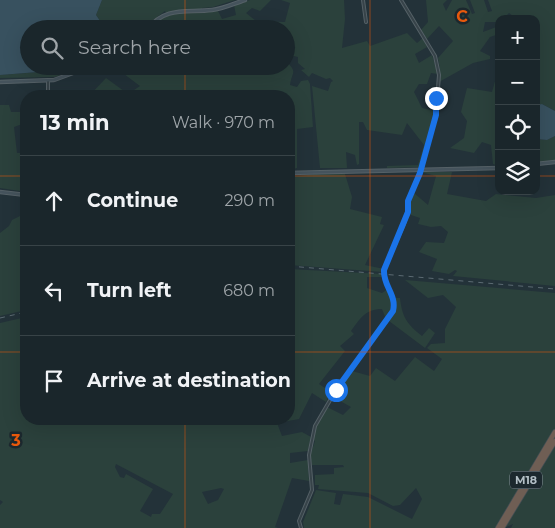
<!DOCTYPE html>
<html lang="en">
<head>
<meta charset="utf-8">
<style>
  :root { --surface:#1a262b; --page:#273237; --text:#f1f3f6; --muted:#9fa5a9; --line:#384347 }
  body { margin:0; font-family:Montserrat,sans-serif; background:var(--page); color:var(--text) }
  .controls { position:absolute; right:15px; top:15px; display:grid; overflow:hidden; border-radius:10px; box-shadow:0 5px 20px #0002 }
  .controls button { width:45px; height:45px; display:grid; place-items:center; padding:0; border:0; border-bottom:1px solid var(--line); background:var(--surface); color:var(--text); font:25px sans-serif }
  .stop { position:absolute; width:15px; height:15px; margin:-11px; border:4px solid #1a73e8; border-radius:50%; background:#fff }
  .stop.end { background:#1a73e8; border-color:#fff; box-shadow:0 1px 5px #0008 }
  .list { margin:0; padding:0; list-style:none }
  h2 { display:flex; justify-content:space-between; align-items:center; height:65px; margin:0; padding:0 20px; font-size:21px }
  h2 small { font-size:16px; font-weight:400; color:var(--muted) }
  .list li { display:grid; grid-template-columns:32px 1fr auto; gap:15px; align-items:center; box-sizing:border-box; height:90px; padding:0 20px; border-top:1px solid var(--line) }
  .list b { display:block; font-size:19px; white-space:nowrap }
  .list em { font-size:16px; font-style:normal; color:var(--muted) }
  .icon { flex:none; width:28px; height:28px; fill:none; stroke:currentColor; stroke-width:2; stroke-linecap:round; stroke-linejoin:round }
  .map { position:relative; flex:none; width:555px; height:528px; overflow:hidden }
  .search { position:absolute; background:var(--surface); box-shadow:0 5px 20px #0002; left:20px; top:20px; width:275px; height:55px; display:flex; align-items:center; gap:12px; box-sizing:border-box; padding:0 18px; border-radius:28px; color:var(--muted); font-size:19px }
  .panel { position:absolute; background:var(--surface); box-shadow:0 5px 20px #0002; left:20px; top:90px; width:275px; height:335px; border-radius:20px }
  .map>svg:first-child { display:block }
</style>
</head>
<body>
<div class="map">
<svg width="555" height="528" viewBox="0 0 555 528">
  <rect width="100%" height="100%" fill="#233239"/>
  <!-- green -->
  <path fill="#2b413c" fill-rule="evenodd" d="M102 0H235L213 7 202 8V12L218 11 222 19 236 15 234 5 250 0H271L260 11 252 8 246 13 256 21 285 22 290 3 281 0H344L345 19 342 48 367 41 370 46 407 33 417 43 423 38 427 47 415 54 419 63 432 55 438 74 431 73 427 84H419L414 92 422 108 436 111 420 166 419 167 387 168V166L418 165 424 145 407 123 402 135 367 130 363 122H359V164L357 165 355 155 346 152 347 168H320L312 86 328 91 331 82 333 81 330 78 326 79 312 73 309 77 301 70 305 69 298 63V57L286 54V29H264L253 25 243 29H150L160 18 167 15 165 11 153 20 146 29H102L103 25 96 15Z
    M426 0H447L443 4 446 11 452 0H466L472 14 475 13 470 0H484L488 12 492 11 488 0H555V111L542 104 536 105V19H517L509 13 503 19H499V22H485L483 32 499 26V34L490 37 480 51 490 56V59L473 63 439 82 440 69 438 58 453 41 439 26 427 39 421 30 428 22Z
    M286 61C298 73 292 71 290 85L297 87 301 81 308 80 310 84 313 127 297 129V168L289 170V96H89L106 78 128 94 140 86 120 71 125 66H158L159 68 166 66H286Z
    M61 66H86L55 77 0 78V75L51 71Z
    M499 67V140L495 151 496 165 493 164 491 145 482 142 474 153 450 148 464 138 467 121 461 112 467 88 492 92Z
    M0 105H9L11 112H24L25 123 14 127 17 153H26V192L0 188Z
    M555 136V160L536 162V139L547 140Z
    M421 172H452L447 194 486 201 496 194 536 198 555 195V286L453 276 457 271 455 270 449 274 432 271 437 259 419 252 426 242 444 243 448 232 441 226 431 227 418 224 420 218 411 215V201L414 193 428 205 436 176Z
    M316 174H345L352 197 350 209 382 217 380 224 384 225 365 265 384 269 383 272 289 265V258L293 257 289 245V177Z
    M26 213V310L0 316V233L9 226 12 220Z
    M289 269 383 274V277H367V288L382 293 388 289C395 301 395 308 386 319L382 309C365 309 360 319 351 331L354 334 340 346 345 351 319 384 331 392 326 402 312 393 299 419 277 423 282 436 302 432 311 437 308 451 290 453V463L308 460 309 481 292 478 275 527 278 528H0V505L3 502 0 500V323L26 317V419H289ZM116 464 173 494 160 514H152L151 517 140 511 153 489 126 474 124 478 120 477 115 467ZM221 488 224 489 218 500 208 504 202 492Z
    M405 280 555 293V429L495 528H304L303 522 316 490 336 493 334 504 340 505 343 494 368 497 412 519 422 499 416 488 400 505 393 506 368 493 318 489 319 485H315V475L334 474V468L344 467 343 465H312L310 456 315 441 313 440 316 426 327 407 343 415 351 407 333 397 352 371 370 376 376 368 395 381 415 357 434 371 442 359 427 348 431 344 445 343V329L456 307 443 295 428 298Z
    M396 298H400C402 317 407 324 422 336L429 328 435 333 425 348 389 321 394 313Z
    M555 446V528H511L513 524 504 528Z"/>
  <!-- water -->
  <path fill="#38515f" d="M0 0H102L96 15 103 25 102 29H29V66H61L51 71 0 75Z
    M542 104 555 111V136L547 140 536 139V105Z"/>
  <g fill="none" stroke-linecap="round" stroke-linejoin="round">
    <!-- street casing -->
    <g stroke="#556167" stroke-width="4">
      <path id="street" d="M363 0 366 22
        M48 81V96
        M301 528 299 521 312 490 309 455 315 426 336 390 393 311C397 295 383 286 384 270L404 224 408 212V201L420 173 436 115 439 75 435 56 401 0"/>
    </g>
    <!-- secondary casing -->
    <g stroke="#556167" stroke-width="4.5">
      <path id="secondary" d="M148 29C165 6 187 13 212 10 223 9 235 3 245 0
        M0 82 54 80 92 66
        M536 164 555 162
        M289 173 499 168
        M0 192 26 195"/>
    </g>
    <!-- highway casing -->
    <g stroke="#424e54" stroke-width="6">
      <path id="highway" d="M498 528 555 432
        M502 528 555 441"/>
    </g>
    <!-- street -->
    <use href="#street" stroke="#374349" stroke-width="2"/>
    <!-- secondary -->
    <use href="#secondary" stroke="#45535c" stroke-width="2.5"/>
    <!-- highway -->
    <use href="#highway" stroke="#6f5e54" stroke-width="4.5"/>
    <!-- rail -->
    <path stroke="#5b6a72" stroke-width="1" stroke-dasharray="5 5" stroke-linecap="butt" d="M289 266 555 289
      M0 318 26 312"/>
  </g>
  <g fill="none" stroke-linecap="round" stroke-linejoin="round">
    <!-- route -->
    <path stroke="#1a73e8" stroke-width="6" d="M336 390 393 311C397 295 383 286 384 270L408 212V201L420 173 436 115V98"/>
  </g>
  <!-- grid -->
  <path fill="none" stroke="#e8590c" stroke-width="1" stroke-opacity="0.55" d="M185 0V29M370 0V528M185 66V96M0 176H26M289 176H499M536 176H555M0 352H26M289 352H555M185 419V528"/>
  <g text-anchor="middle" dominant-baseline="central" stroke-width="5" stroke-linejoin="round" paint-order="stroke">
    <!-- shield labels -->
    <rect fill="#1c282e" stroke="#859198" stroke-width="1" x="510" y="471.5" width="32" height="17" rx="4"/>
    <g font-size="11" font-weight="bold" fill="#b2bec5">
      <text x="526" y="480">M18</text>
    </g>
  </g>
  <g font-size="16" text-anchor="middle" font-weight="bold" fill="#e8590c" stroke="#1c282e" stroke-width="5" stroke-linejoin="round" paint-order="stroke">
    <text x="462" y="22">C</text>
    <text x="16" y="446">3</text>
  </g>
</svg>
<div class="controls">
<button>+</button>
<button>−</button>
<button><svg class="icon" aria-label="locate" viewBox="0 0 24 24"><circle cx="12" cy="12" r="6"/><path d="M12 2v4M12 18v4M2 12h4M18 12h4"/></svg></button>
<button><svg class="icon" aria-label="layers" viewBox="0 0 24 24"><path d="M12 4l9 5-9 5-9-5zM3 14l9 5 9-5"/></svg></button>
</div>
<div class="stop" style="left:336px;top:390px"></div>
<div class="stop end" style="left:436px;top:98px"></div>
<div class="search"><svg class="icon" aria-label="search" viewBox="0 0 24 24"><circle cx="10" cy="10" r="6"/><path d="M15 15l6 6"/></svg>Search here</div>
<section class="panel">
<h2>13 min<small>Walk · 970 m</small></h2>
<ul class="list">
<li><svg class="icon" aria-label="ahead" viewBox="0 0 24 24"><path d="M12 20V5M6 11l6-6 6 6"/></svg><div><b>Continue</b></div><em>290 m</em></li>
<li><svg class="icon" aria-label="left" viewBox="0 0 24 24"><path d="M17 20v-9H6M10 6l-5 5 5 5"/></svg><div><b>Turn left</b></div><em>680 m</em></li>
<li><svg class="icon" aria-label="arrive" viewBox="0 0 24 24"><path d="M6 21V4h12l-3 4 3 4H6"/></svg><div><b>Arrive at destination</b></div></li>
</ul>
</section>
</div>
</body>
</html>
